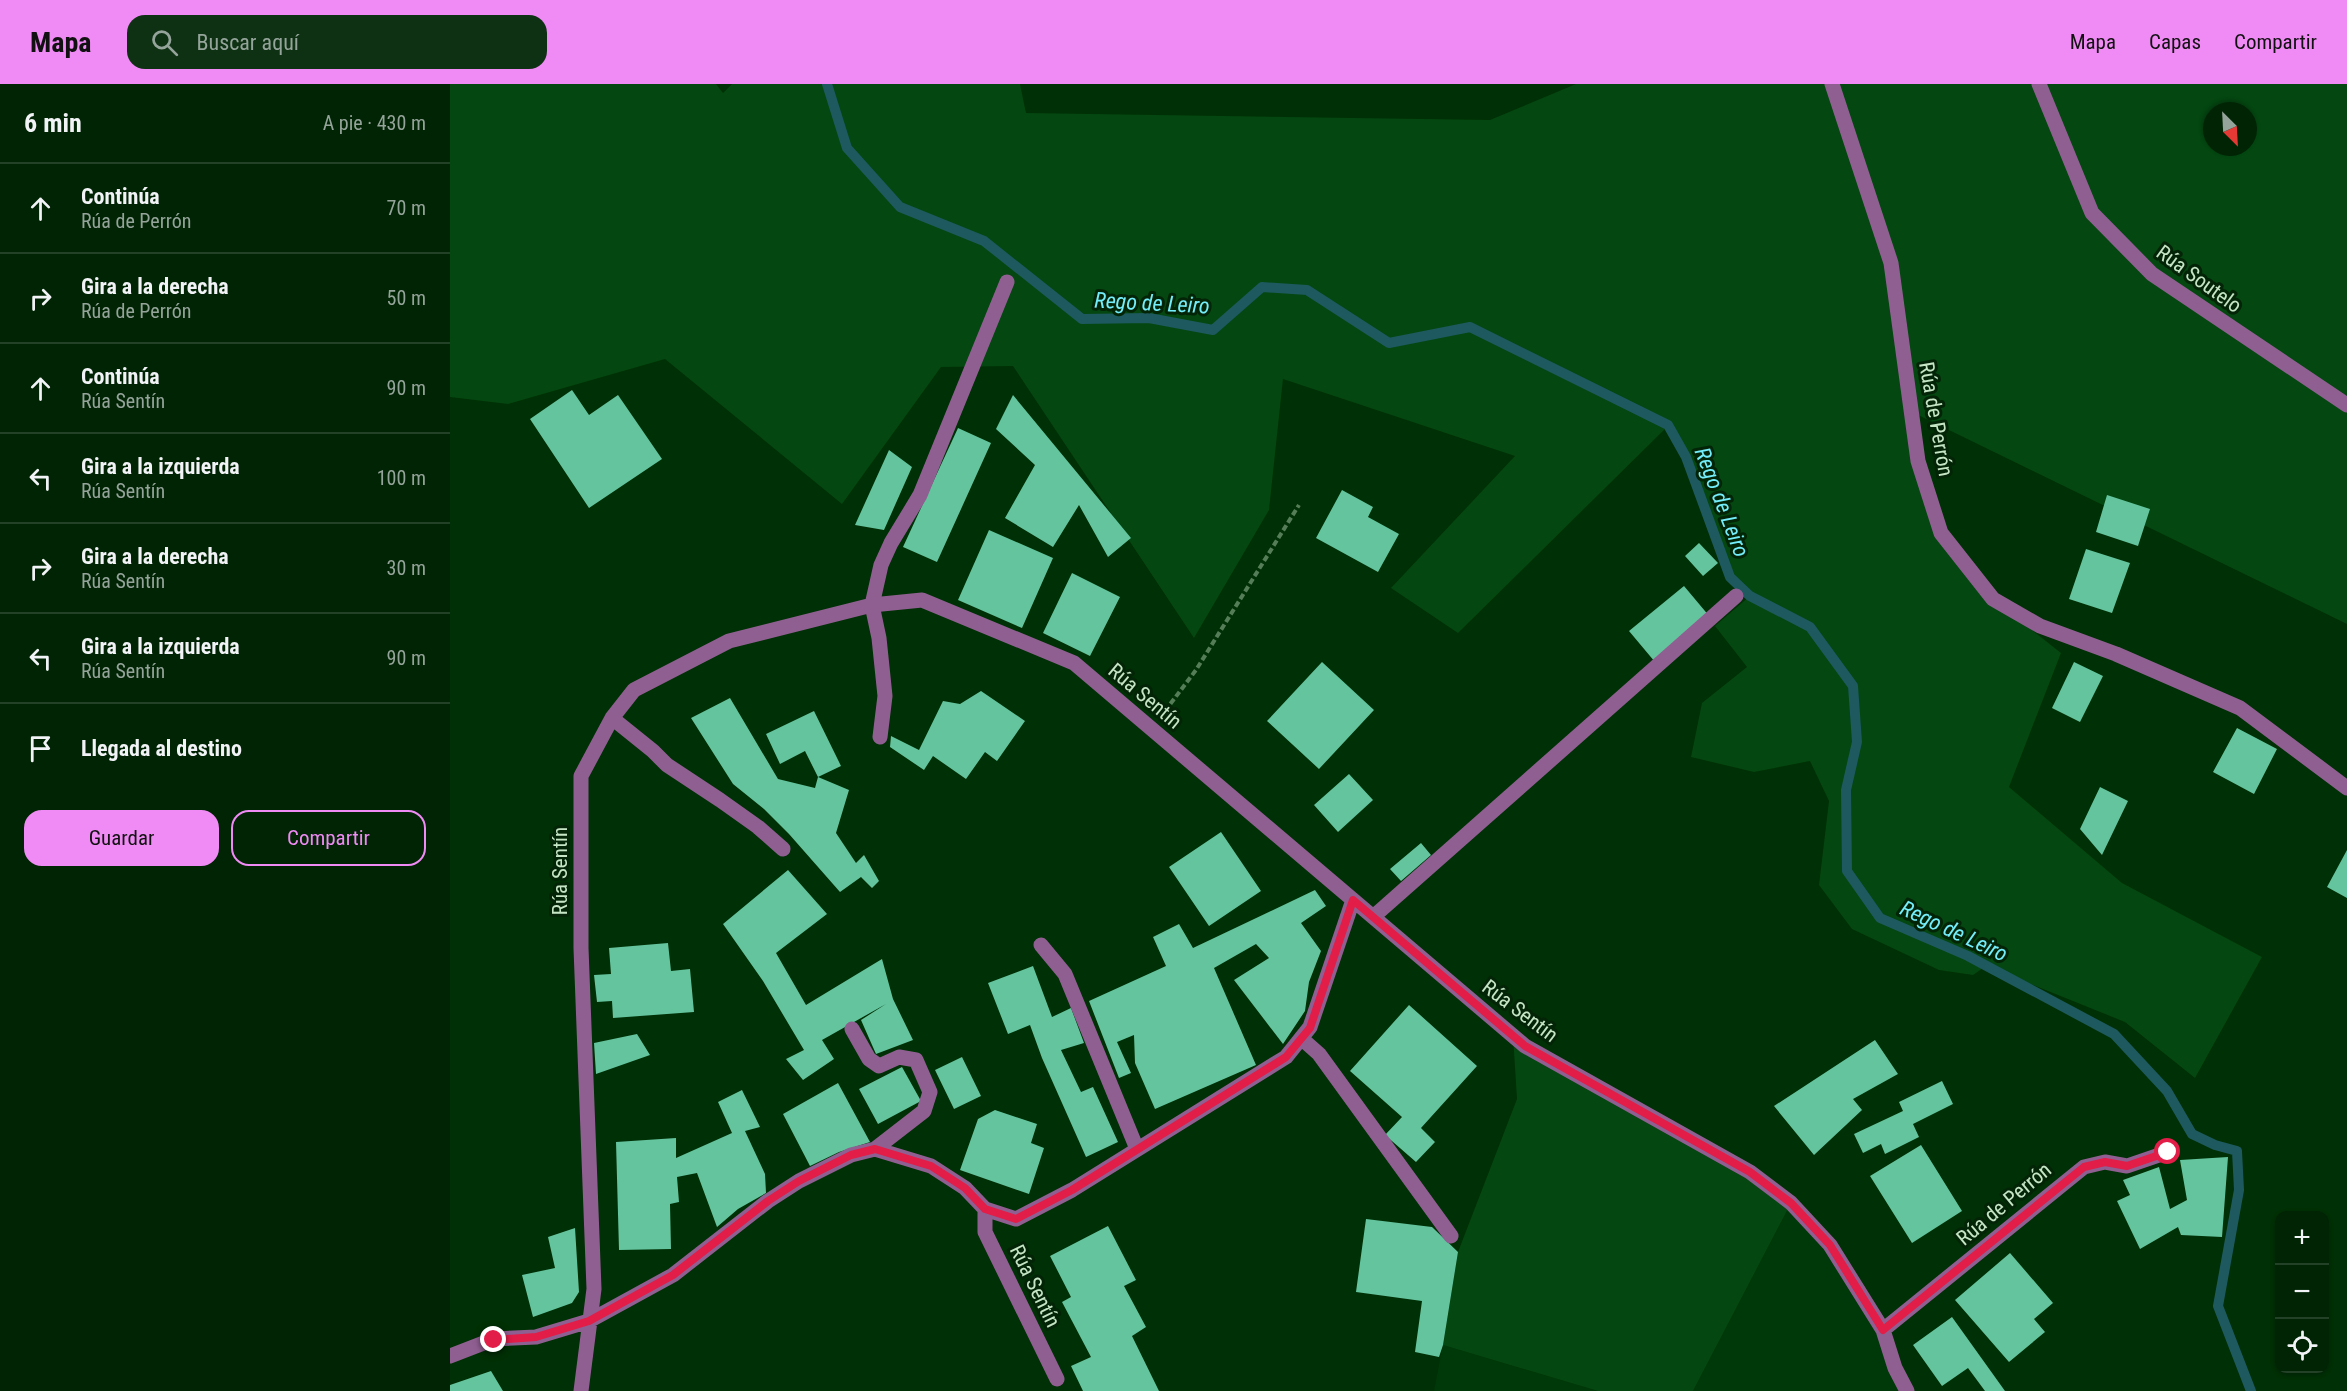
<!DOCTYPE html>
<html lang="es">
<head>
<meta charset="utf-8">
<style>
  :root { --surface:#002404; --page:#0e3013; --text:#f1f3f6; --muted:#95a49a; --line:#224126; --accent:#f08bf5 }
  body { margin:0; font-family:"Roboto Condensed",sans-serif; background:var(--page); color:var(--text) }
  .controls { position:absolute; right:18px; bottom:18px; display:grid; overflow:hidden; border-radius:12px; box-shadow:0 2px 4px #0004 }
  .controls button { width:54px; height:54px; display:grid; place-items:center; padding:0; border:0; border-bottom:2px solid var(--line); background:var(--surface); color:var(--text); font:30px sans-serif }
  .compass { position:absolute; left:1753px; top:18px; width:54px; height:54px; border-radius:50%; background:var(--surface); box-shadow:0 2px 4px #0004; rotate:156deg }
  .stop { position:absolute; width:18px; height:18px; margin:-14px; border:4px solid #e11d48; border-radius:50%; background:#fff }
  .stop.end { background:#e11d48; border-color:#fff; box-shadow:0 2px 6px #0008 }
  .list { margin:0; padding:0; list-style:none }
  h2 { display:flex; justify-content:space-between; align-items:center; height:78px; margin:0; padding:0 24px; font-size:26px }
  h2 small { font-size:20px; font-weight:400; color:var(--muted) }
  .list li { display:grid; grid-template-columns:39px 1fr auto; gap:18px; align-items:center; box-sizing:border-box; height:90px; padding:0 24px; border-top:2px solid var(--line) }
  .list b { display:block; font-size:22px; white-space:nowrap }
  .list p { margin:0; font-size:20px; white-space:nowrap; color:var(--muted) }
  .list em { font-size:20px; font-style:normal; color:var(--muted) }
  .actions { display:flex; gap:12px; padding:18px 24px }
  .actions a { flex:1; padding:14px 0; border:2px solid var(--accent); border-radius:18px; text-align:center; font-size:21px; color:var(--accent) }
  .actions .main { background:var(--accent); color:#111 }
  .icon { flex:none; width:33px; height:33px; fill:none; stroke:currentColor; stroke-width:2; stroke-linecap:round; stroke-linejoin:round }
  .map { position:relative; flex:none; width:1897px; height:1307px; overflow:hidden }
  header { display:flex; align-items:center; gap:36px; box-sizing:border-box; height:84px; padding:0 30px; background:var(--accent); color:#111 }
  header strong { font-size:28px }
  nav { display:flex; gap:33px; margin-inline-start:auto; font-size:21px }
  .search { width:420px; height:54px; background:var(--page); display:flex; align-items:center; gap:15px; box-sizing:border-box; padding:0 21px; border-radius:18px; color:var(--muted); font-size:22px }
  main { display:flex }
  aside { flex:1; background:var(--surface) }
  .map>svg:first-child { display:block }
</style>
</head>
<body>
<header>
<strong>Mapa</strong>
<div class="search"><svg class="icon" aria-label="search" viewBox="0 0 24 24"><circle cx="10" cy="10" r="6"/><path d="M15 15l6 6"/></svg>Buscar aquí</div>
<nav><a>Mapa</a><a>Capas</a><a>Compartir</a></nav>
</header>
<main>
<aside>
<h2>6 min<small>A pie · 430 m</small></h2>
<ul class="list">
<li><svg class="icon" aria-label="ahead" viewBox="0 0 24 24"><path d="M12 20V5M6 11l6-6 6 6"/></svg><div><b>Continúa</b><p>Rúa de Perrón</p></div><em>70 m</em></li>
<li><svg class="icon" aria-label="right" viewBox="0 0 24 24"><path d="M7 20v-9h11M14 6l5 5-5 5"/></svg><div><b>Gira a la derecha</b><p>Rúa de Perrón</p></div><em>50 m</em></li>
<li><svg class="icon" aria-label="ahead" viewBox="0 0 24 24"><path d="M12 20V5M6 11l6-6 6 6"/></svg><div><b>Continúa</b><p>Rúa Sentín</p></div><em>90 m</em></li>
<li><svg class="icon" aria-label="left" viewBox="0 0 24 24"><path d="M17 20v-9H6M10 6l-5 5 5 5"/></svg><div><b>Gira a la izquierda</b><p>Rúa Sentín</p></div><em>100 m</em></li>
<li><svg class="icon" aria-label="right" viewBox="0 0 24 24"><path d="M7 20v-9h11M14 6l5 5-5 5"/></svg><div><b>Gira a la derecha</b><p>Rúa Sentín</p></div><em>30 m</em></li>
<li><svg class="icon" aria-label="left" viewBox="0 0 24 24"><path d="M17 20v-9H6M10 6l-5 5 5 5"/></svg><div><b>Gira a la izquierda</b><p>Rúa Sentín</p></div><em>90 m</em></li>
<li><svg class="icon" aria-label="arrive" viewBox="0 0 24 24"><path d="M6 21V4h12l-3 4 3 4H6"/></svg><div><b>Llegada al destino</b></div></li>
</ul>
<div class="actions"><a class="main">Guardar</a><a>Compartir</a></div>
</aside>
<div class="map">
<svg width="1897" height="1307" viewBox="0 0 1897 1307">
  <rect width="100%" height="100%" fill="#003005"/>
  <!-- built -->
  <path fill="#003909" d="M1341 1119 1380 1161 1457 1307H1243Z
    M993 1261 1148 1307H984Z"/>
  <!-- green -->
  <path fill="#044711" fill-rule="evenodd" d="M0 0H266L273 9 282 0H570L576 29 1040 36 1126 0H1897V540L1462 328 1491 449 1543 515 1611 569 1559 703 1672 799 1812 873 1745 994 1675 938 1536 882 1523 891 1489 886 1402 845 1369 801 1379 717 1360 677 1304 688 1241 673 1252 619 1297 583 1265 542 1300 512 1280 493 1252 418 1218 342 1008 549 941 504 1065 372 833 295 819 426 744 554 563 282 491 283 392 420 215 275 58 320 0 313ZM1762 27H1798V63H1762Z
    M1063 952 1341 1119 1243 1307H1148L993 1261 1008 1168 1067 1015Z"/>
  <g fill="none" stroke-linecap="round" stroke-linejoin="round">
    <!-- stream -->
    <path stroke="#1d595f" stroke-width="10" d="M377 0 397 64 450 123 534 157 632 235 699 234 763 246 812 203 857 206 939 259 1020 243 1218 341 1236 373 1280 493 1300 512 1360 543 1403 602 1407 658 1396 706 1397 787 1430 834 1518 872 1664 950 1717 1007 1742 1050 1765 1061 1787 1067 1789 1106 1768 1222 1801 1307"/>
  </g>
  <!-- building -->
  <path fill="#63c49e" d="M122 306 139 331 168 311 212 375 139 424 80 335Z
    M563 311 681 454 658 473 629 421 603 463 555 434 585 381 546 345Z
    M508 344 541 359 487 478 453 463Z
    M439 366 462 383 434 446 405 441Z
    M892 406 923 423 918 433 949 450 928 488 866 454Z
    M1657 411 1700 425 1688 462 1646 448Z
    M539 446 603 474 572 544 508 516Z
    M1249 459 1268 479 1253 492 1235 472Z
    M1636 465 1680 479 1662 529 1619 515Z
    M622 489 670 513 640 572 593 549Z
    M1234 502 1260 533 1205 578 1179 547Z
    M872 578 924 626 869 685 817 637Z
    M1624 578 1653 592 1630 638 1602 624Z
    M531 607 575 637 547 677 535 668 516 695 483 672 474 686 440 663 441 652 469 666 493 617 510 620Z
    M280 614 328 695 365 704 368 693 399 706 386 749 406 779 414 771 429 797 422 804 411 793 390 808 339 750 314 725 283 700 241 634Z
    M364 627 391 682 368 693 355 667 330 680 316 650Z
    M1787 644 1827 665 1804 710 1763 688Z
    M899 690 923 716 888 748 864 721Z
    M1650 703 1678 717 1652 771 1630 745Z
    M771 748 811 807 759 842 719 783Z
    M971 759 981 771 951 797 940 785Z
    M1897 766V814L1877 803Z
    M338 786 377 830 326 869 356 921 432 875 443 915 463 956 426 970 411 936 436 920 372 956 384 975 353 996 336 975 354 966 313 897 273 840Z
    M865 806 876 822 851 839 871 867 859 898 855 927 833 960 784 896 819 874 806 860 764 884 806 981 705 1025 685 979 684 951 667 958 681 989 669 994 639 917 716 882 703 853 729 840 743 864Z
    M218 859 221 887 240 885 244 928 163 934 162 917 147 918 144 891 161 890 159 864Z
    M583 882 602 933 621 924 634 959 611 966 631 1008 643 1003 668 1058 636 1073 592 974 580 941 558 950 538 899Z
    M959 921 1027 982 971 1044 985 1058 966 1078 935 1051 952 1033 900 987Z
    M187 950 200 971 146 990 144 959Z
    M1425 956 1448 990 1403 1015 1412 1026 1364 1071 1324 1022Z
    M512 973 531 1012 504 1025 485 986Z
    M452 983 471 1017 428 1040 409 1005Z
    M1492 997 1503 1020 1463 1040 1469 1053 1435 1070 1431 1060 1413 1069 1404 1050 1453 1027 1449 1018Z
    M388 999 420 1058 389 1068 360 1082 333 1030Z
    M292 1006 310 1043 295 1047 315 1090 316 1109 288 1125 267 1143 247 1089 227 1093 229 1118 220 1120 221 1165 169 1166 166 1058 226 1054V1074L282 1049 268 1018Z
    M545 1026 587 1040 581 1059 594 1064 579 1110 510 1086 528 1035Z
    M1471 1061 1512 1127 1462 1159 1420 1092Z
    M1778 1073 1772 1153 1731 1151 1728 1143 1690 1165 1667 1117 1680 1111 1673 1096 1709 1083 1720 1125 1737 1116 1730 1076Z
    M916 1135 982 1143 1008 1168 993 1261 989 1273 965 1268 972 1217 906 1208Z
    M658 1142 686 1196 674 1202 696 1243 682 1252 709 1307H633L621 1282 641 1273 612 1218 621 1213 600 1172Z
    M125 1144 129 1208 122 1219 83 1233 72 1191 105 1184 98 1153Z
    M1560 1169 1603 1219 1584 1235 1595 1248 1559 1278 1505 1216Z
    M1502 1233 1555 1307H1535L1518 1284 1492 1302 1463 1261Z
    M41 1287 53 1307H0V1301Z"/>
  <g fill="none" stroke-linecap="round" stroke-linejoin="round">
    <!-- path -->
    <path stroke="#557e58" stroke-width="4" stroke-dasharray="6 3" stroke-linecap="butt" d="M715 627 746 586 849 421"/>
    <!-- minor -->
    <path stroke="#905f92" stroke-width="15" d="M1382 0 1441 179 1468 377 1491 449 1543 515 1590 542 1666 570 1790 624 1897 704
      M1589 0 1642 129 1702 190 1897 321
      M162 634 203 667 217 681 270 716 308 743 333 765
      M430 653 435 612 429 554 422 521 431 481 441 459 470 411 557 198
      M923 833 1286 512
      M591 861 615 890 687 1065
      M402 945 419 975 429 982 449 973 466 976 480 1008 474 1027 425 1065
      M851 954 869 970 1001 1152
      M535 1125V1148L607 1295
      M1433 1246 1634 1083 1655 1078 1677 1082 1718 1068
      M0 1272 44 1255 86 1253 139 1237 223 1191 318 1117 349 1097 401 1071 425 1065 481 1082 515 1104 535 1125 566 1135 622 1106 836 973 860 943 903 816
      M131 1307 144 1205 131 864V692L162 634 184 606 279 557 422 521 472 516 624 579 1075 962 1300 1088 1341 1119 1380 1161 1433 1246 1445 1284 1457 1307"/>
  </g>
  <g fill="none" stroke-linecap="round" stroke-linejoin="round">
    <!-- route -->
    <path stroke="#e11d48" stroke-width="8" d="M44 1256 86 1253 139 1237 223 1191 318 1117 349 1097 401 1071 425 1065 481 1082 515 1104 535 1125 566 1135 622 1106 836 973 860 944 903 816 1075 962 1300 1088 1341 1119 1380 1161 1433 1246 1634 1083 1655 1078 1677 1082 1718 1068"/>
  </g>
  <g text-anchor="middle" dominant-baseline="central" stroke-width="6" stroke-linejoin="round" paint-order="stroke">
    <!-- street labels -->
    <g font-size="21" fill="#c5e5c5" stroke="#032406">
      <text transform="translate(1749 195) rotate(36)">Rúa Soutelo</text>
      <text transform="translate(1486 335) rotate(80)">Rúa de Perrón</text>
      <text transform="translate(695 612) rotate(40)">Rúa Sentín</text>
      <text transform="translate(110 787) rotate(-90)">Rúa Sentín</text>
      <text transform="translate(1070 927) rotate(37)">Rúa Sentín</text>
      <text transform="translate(1554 1120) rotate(-40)">Rúa de Perrón</text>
      <text transform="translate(585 1202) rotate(64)">Rúa Sentín</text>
    </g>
    <!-- water labels -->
    <g font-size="22" font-style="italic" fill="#74edfa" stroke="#032406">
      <text transform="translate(702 219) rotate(3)">Rego de Leiro</text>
      <text transform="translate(1272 418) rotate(69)">Rego de Leiro</text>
      <text transform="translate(1504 847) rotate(25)">Rego de Leiro</text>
    </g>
  </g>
</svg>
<div class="controls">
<button>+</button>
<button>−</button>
<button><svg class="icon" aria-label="locate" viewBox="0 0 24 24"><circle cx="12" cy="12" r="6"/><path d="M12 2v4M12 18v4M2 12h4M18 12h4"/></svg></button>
</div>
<svg class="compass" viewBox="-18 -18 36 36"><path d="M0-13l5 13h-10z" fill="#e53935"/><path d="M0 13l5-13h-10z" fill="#95a49a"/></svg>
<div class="stop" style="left:1718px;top:1068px"></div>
<div class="stop end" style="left:44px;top:1256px"></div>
</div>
</main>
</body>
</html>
